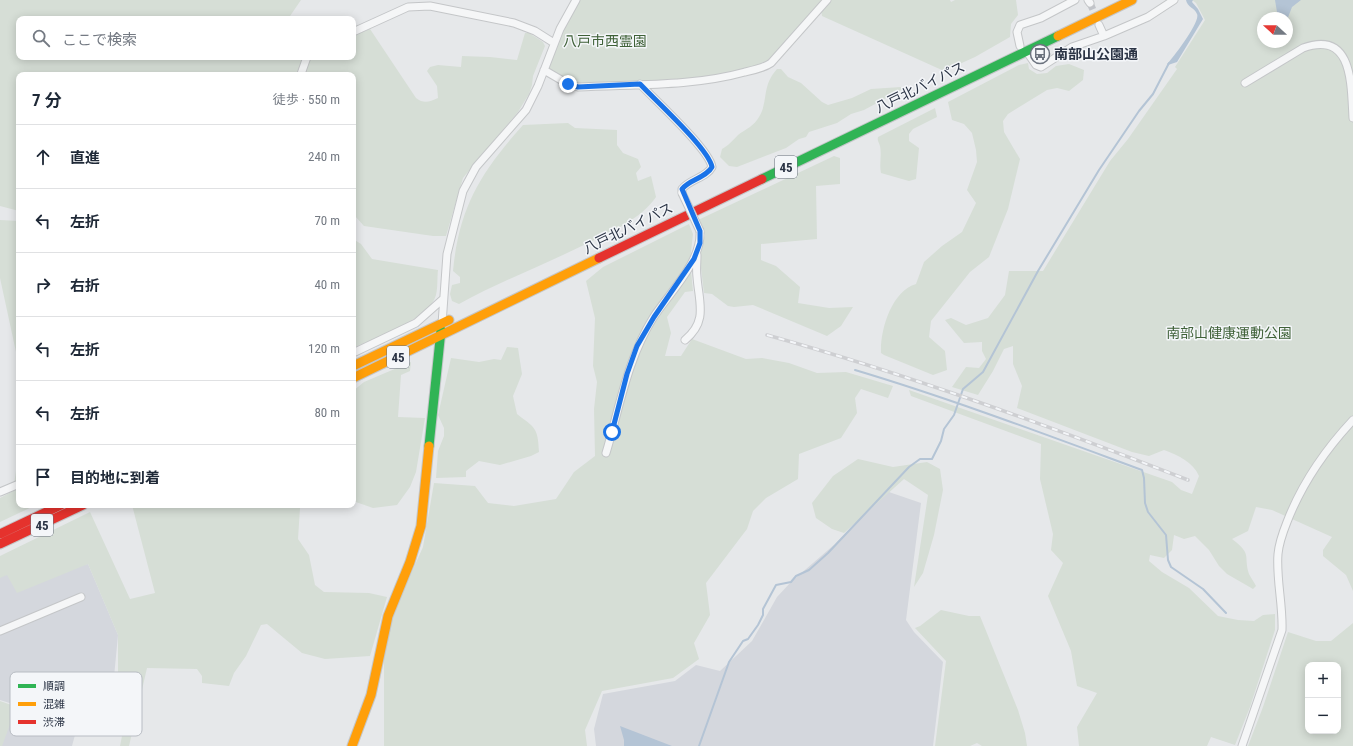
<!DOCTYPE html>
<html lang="ja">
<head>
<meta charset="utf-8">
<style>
  :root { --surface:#fff; --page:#f2f2f3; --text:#1f2937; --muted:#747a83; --line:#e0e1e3 }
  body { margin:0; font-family:"Roboto Condensed","Noto Sans JP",sans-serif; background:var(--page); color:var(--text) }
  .controls { position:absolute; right:12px; bottom:12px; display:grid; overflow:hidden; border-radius:8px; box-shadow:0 2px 10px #0003 }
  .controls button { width:36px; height:36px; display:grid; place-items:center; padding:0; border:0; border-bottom:1px solid var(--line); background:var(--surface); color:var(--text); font:20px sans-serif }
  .compass { position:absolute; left:1257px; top:12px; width:36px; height:36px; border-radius:50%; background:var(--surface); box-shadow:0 2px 10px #0003; rotate:291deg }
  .stop { position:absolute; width:12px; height:12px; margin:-9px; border:3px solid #1a73e8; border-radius:50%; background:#fff }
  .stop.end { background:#1a73e8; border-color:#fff; box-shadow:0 1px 4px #0008 }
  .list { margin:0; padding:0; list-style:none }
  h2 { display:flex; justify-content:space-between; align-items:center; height:52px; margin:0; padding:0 16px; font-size:17px }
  h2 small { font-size:13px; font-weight:400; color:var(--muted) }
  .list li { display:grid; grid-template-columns:26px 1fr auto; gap:12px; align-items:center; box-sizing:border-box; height:64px; padding:0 16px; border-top:1px solid var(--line) }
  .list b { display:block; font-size:15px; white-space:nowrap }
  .list em { font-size:13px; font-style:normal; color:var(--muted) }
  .icon { flex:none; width:22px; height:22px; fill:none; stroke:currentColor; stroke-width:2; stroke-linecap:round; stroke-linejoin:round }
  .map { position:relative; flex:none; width:1353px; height:746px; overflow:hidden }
  .search { position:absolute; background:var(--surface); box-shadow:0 2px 10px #0003; left:16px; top:16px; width:340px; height:44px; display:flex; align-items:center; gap:10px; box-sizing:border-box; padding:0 14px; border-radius:8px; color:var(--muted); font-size:15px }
  .panel { position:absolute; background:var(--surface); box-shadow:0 2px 10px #0003; left:16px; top:72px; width:340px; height:436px; border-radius:8px }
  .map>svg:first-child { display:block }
</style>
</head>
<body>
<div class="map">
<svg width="1353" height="746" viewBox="0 0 1353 746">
  <rect width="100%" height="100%" fill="#e6e8ea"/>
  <!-- built -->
  <path fill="#d4d7dd" d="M886 491 921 503 906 620 914 632 943 662 933 746H596L594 729 603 694 675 681 696 665 720 671 752 641 777 597 791 582 835 544Z
    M88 564 118 635 114 677 69 697 56 693 16 705 0 700V573Z
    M53 699 82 709 72 746H1L13 710Z"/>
  <!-- green -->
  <path fill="#d6ded6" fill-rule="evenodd" d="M0 0H301L288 19H19V57H353V35L370 29 416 98C424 104 429 102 438 98L437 86 427 71 430 67 438 65 461 67 462 56 490 57 517 60 525 33H529L543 42 545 46 533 76 532 85 529 94 518 112 463 178 446 236H433L364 226 355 216 353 217V75H19V211L0 206Z
    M579 0H825L773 59 757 68 685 80 576 85 547 70 564 30Z
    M831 0H950L951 2 955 0H1016L1018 15 1011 24 1010 37 975 57 944 71 822 16 821 10Z
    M1192 0H1353V591L1346 575 1323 556V550L1332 537 1272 510 1256 507 1248 531 1232 539C1253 555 1243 555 1249 574 1251 578 1254 582 1256 586L1253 589 1227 574 1219 566 1209 550 1195 536 1184 539 1174 535 1172 550 1164 558 1150 555 1149 561 1162 572 1189 588 1218 616 1238 620 1254 621 1263 615 1275 614V630L1250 707 1235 745 1211 737 1207 746H1079L1077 727 1097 693 1077 686 1071 651 1048 596 1063 563 1051 550 1053 534 1040 479 1041 444 911 396 909 390 1172 482 1181 490 1192 494 1199 476C1193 462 1178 455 1164 450L1149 456 1132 452 1017 408 1022 386 1013 364V346L1004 349 993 371 978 395 952 387 966 367 979 368 986 359 982 351V342L964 343 945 320 951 318 966 325 988 318 1005 295 1009 271H1043L1110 161 1128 139 1177 69 1175 67 1205 20 1196 3ZM1263 18H1287V42H1263Z
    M1028 63 1029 69 1037 74 1047 73 1056 66 1069 64 1084 70 1083 80 1069 91 1057 88 1047 90 1008 114 1003 121 1004 132 1020 159 1008 209 989 257 970 272 931 321 929 337 945 351 947 370 933 375 884 355 881 353C880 329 892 291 916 284L924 262 942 246 962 232 976 203 967 190 977 162 976 150 972 133 964 124 952 120 948 102 1019 65Z
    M777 69H781L788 77 801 83 822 102 828 105 852 98 871 89 901 87V90L864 110 851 114 837 123 809 132 806 137 799 139 786 148 737 167 729 166 720 157 722 149C729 145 732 141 738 135 746 129 754 126 759 117 769 100 761 87 777 69Z
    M935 108 937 117 913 129 909 134V141L919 148 916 179 909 181 881 173C879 164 882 155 880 146 879 142 877 141 878 137Z
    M568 123 575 128 617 130V145L623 153 638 159 641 167 636 173 638 181 651 176 656 197C641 219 611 232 588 243 546 264 501 281 459 304L452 301 450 294 452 285 460 283V277L453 271C459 207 481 172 523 125Z
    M834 156 840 158V184L816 186 817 239 761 244V260L776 266 800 287 798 303 829 308 853 307 841 326 827 336 753 305 734 307 728 306 712 294 704 293 699 252 705 235 698 220Z
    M0 220 19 221V351L16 352 0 278Z
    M689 224 693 234 690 261 693 291 685 292 667 317 671 333 665 356H681L692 339 746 359 762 358 789 363 817 373 846 372 893 386 888 398 861 389 855 398 857 413 841 438 799 454 798 479 766 498 753 511 747 529 706 583 710 615 694 643 699 659 673 678 602 691 585 730 587 746H384V654L392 616 423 547 434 483 475 486 488 503 514 506 556 499 574 472 595 456 594 409 597 382 593 366 595 318 586 281 603 267Z
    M353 239 361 244 372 259 438 270C437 278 438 287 436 295 430 319 374 338 353 348Z
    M507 347 518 348 522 374 513 396 517 414C535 428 538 427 539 452L531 456 500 465 479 461 466 471V477L436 478 438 451 444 436V428L438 415 451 358 479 362 494 359 501 360Z
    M411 362 410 371 401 375 398 417 425 418 416 472 410 487 397 505 373 508 353 501V391L364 382Z
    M858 459 893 467 927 462 940 469 943 490 934 535 923 573 914 587 928 495 904 479 844 533 832 529 816 518 812 503 833 476Z
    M19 470V505H36L0 522V498L13 491 16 471Z
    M132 505H305L300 508 298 539 309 555 315 585 324 592 369 593 387 597 370 656 325 659 302 653 267 624 261 625 246 656 234 673 229 686 202 683V676L197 669 147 668 129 746H120L128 706 112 701 83 705 60 712 46 701 15 711 2 746H0V701L17 707 57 695 70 698 118 677V635L88 564 17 593 7 575 0 578V556L90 512 130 599 155 593Z
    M941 610 969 616H980L1018 710 1025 733 1027 746H982L977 743 970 746H935L946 661 915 628 920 626Z
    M1353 623V746H1248L1263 707 1288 632 1316 641H1331ZM1308 665H1338V731H1308Z"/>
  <!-- water -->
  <path fill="#b4c4d5" d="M1186 0H1193L1192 2 1198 9 1203 19 1177 62 1168 65 1167 64C1173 58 1201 21 1197 14 1195 8 1187 7 1186 0Z
    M1275 0H1301L1292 7 1287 20V18H1280L1277 12Z
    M620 726 672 746H624V740Z"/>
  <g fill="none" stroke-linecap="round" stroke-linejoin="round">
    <!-- stream -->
    <path stroke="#b4c4d5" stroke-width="2" d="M855 370C952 399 1047 435 1142 470L1144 478 1145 503 1148 512 1166 535 1168 560 1171 567 1203 589 1226 613
      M699 746 729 662 743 641 748 639 758 625 763 615V609L776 585 791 582 796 576 809 570 828 553 909 467 920 459H932L941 441 944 429 954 415 963 389 983 372 1038 271 1099 170 1139 111 1153 94 1169 63"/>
    <!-- street-tunnel -->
    <path stroke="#c1c4c9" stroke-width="7" stroke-dasharray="7 3.5" stroke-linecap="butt" d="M1090 3 1097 19"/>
    <!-- street casing -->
    <g stroke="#c4c6c8" stroke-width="9">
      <path id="street" d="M1088 0 1090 3
        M1099 25 1104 36
        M353 32 408 7 430 6 514 23 535 31 554 43
        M1020 46 1017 32 1020 25 1041 18 1075 0
        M1027 52 1036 65 1041 67 1072 47 1104 36 1148 17 1174 0
        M544 70 568 84 578 87C633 84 691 87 745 72 754 70 764 68 771 63L827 0
        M301 74 307 57
        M1245 83 1303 48C1353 30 1351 84 1353 118
        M640 84C655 100 709 149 712 167 706 178 690 179 682 189V193
        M442 324 447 254 463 191 476 167 526 110 538 86 560 29 576 0
        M685 340C708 321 699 303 697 277 696 270 697 262 697 255
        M353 353 416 323 443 299
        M606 453C620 406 627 360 653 318 669 293 702 262 700 231
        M0 492 19 484
        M0 631 81 597
        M1242 746 1282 630C1283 605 1276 578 1278 554 1279 543 1283 532 1287 522 1302 483 1325 450 1353 420"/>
    </g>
    <!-- fast casing -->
    <g stroke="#c4c6c8" stroke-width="11">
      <path id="fast" d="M762 179 1058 36
        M429 446 441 330"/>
    </g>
    <!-- slow casing -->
    <g stroke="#c4c6c8" stroke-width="11">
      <path id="slow" d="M1058 36 1132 0
        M353 366 449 320
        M353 378 599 258
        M352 746 371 695 388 616 410 562 421 526 429 446"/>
    </g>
    <!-- jam casing -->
    <g stroke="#c4c6c8" stroke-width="11">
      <path id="jam" d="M599 258 762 179
        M0 534 61 505
        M0 544 83 505"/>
    </g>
    <!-- street -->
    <use href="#street" stroke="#f5f6f7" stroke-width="7"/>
    <!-- fast -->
    <use href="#fast" stroke="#30b455" stroke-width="9"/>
    <!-- slow -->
    <use href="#slow" stroke="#ff9f0a" stroke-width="9"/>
    <!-- jam -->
    <use href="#jam" stroke="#e5322d" stroke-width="9"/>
    <!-- rail casing -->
    <g stroke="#cecfd2" stroke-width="3.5">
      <path id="rail" d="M767 335C910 375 1049 426 1188 480"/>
    </g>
    <!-- rail -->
    <use href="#rail" stroke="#f4f6f9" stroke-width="2" stroke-dasharray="6" stroke-linecap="butt"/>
    <!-- street-bridge casing -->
    <g stroke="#c4c6c8" stroke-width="9" stroke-linecap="butt">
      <path id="street-bridge" d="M682 193 700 231"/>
    </g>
    <!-- street-bridge -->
    <use href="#street-bridge" stroke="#f5f6f7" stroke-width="7"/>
  </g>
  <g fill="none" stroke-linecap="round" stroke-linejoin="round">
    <!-- route -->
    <path stroke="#1a73e8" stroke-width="5" d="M568 84 578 87 640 84C655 100 709 149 712 167 706 178 690 179 682 189L700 231V243L694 259 654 317 637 346 627 374 612 432"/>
  </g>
  <!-- icons -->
  <defs>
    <g id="bus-ring" transform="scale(1)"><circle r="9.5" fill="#f4f6f9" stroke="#6c737f" stroke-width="1.5"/><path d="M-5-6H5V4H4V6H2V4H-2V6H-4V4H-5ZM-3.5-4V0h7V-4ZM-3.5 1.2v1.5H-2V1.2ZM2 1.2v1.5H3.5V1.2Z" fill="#6c737f"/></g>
  </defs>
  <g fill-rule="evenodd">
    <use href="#bus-ring" x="1040" y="54"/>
  </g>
  <g text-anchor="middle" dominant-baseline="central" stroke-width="3" stroke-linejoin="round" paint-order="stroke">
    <!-- shield labels -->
    <g fill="#f4f6f9" stroke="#676e7b" stroke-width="1">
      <rect x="775" y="156" width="22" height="22" rx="3"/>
      <rect x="387" y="346" width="22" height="22" rx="3"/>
      <rect x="31" y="514" width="22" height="22" rx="3"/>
    </g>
    <g font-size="13" font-weight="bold" fill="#2b3445">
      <text x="786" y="167">45</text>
      <text x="398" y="357">45</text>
      <text x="42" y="525">45</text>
    </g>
    <!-- park labels -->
    <g font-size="14" fill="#3f6138" stroke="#f4f6f9">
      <text x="605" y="41">八戸市西霊園</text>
      <text x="1229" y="333">南部山健康運動公園</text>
    </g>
    <!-- poi labels -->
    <g font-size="14" font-weight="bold" fill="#2b3445" stroke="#f4f6f9" text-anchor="start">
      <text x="1054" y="54">南部山公園通</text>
    </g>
    <!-- street labels -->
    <g font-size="14" fill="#2b3445" stroke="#f4f6f9">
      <text transform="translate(920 87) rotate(-26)">八戸北バイパス</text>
      <text transform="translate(628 228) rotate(-26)">八戸北バイパス</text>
    </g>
  </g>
  <!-- legend -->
  <rect x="10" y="672" width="132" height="64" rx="6" fill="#f4f6f9" stroke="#b8bcc3" stroke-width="1"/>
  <rect x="18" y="684" width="18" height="4" fill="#30b455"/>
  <rect x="18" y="702" width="18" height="4" fill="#ff9f0a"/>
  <rect x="18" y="720" width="18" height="4" fill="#e5322d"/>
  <g font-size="11" fill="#2b3445">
    <text x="43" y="690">順調</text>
    <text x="43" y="708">混雑</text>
    <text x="43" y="726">渋滞</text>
  </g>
</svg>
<div class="controls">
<button>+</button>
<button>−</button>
</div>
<svg class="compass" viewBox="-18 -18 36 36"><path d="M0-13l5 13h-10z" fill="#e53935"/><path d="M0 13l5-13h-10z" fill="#747a83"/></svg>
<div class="stop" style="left:612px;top:432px"></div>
<div class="stop end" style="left:568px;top:84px"></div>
<div class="search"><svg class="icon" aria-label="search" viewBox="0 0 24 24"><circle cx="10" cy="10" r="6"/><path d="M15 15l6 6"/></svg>ここで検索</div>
<section class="panel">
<h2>7 分<small>徒歩 · 550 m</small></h2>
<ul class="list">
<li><svg class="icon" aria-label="ahead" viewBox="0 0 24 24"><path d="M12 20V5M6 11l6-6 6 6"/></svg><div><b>直進</b></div><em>240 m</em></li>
<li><svg class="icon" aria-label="left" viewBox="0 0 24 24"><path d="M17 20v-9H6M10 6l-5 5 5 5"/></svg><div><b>左折</b></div><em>70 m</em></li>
<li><svg class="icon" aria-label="right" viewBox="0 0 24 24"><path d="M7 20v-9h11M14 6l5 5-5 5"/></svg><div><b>右折</b></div><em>40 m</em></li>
<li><svg class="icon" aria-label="left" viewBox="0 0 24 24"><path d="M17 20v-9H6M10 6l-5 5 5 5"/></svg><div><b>左折</b></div><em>120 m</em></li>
<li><svg class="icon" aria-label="left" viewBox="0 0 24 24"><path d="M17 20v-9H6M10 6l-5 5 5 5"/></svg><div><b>左折</b></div><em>80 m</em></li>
<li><svg class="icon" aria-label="arrive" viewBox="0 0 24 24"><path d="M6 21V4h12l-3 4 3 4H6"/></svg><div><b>目的地に到着</b></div></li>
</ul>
</section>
</div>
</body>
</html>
